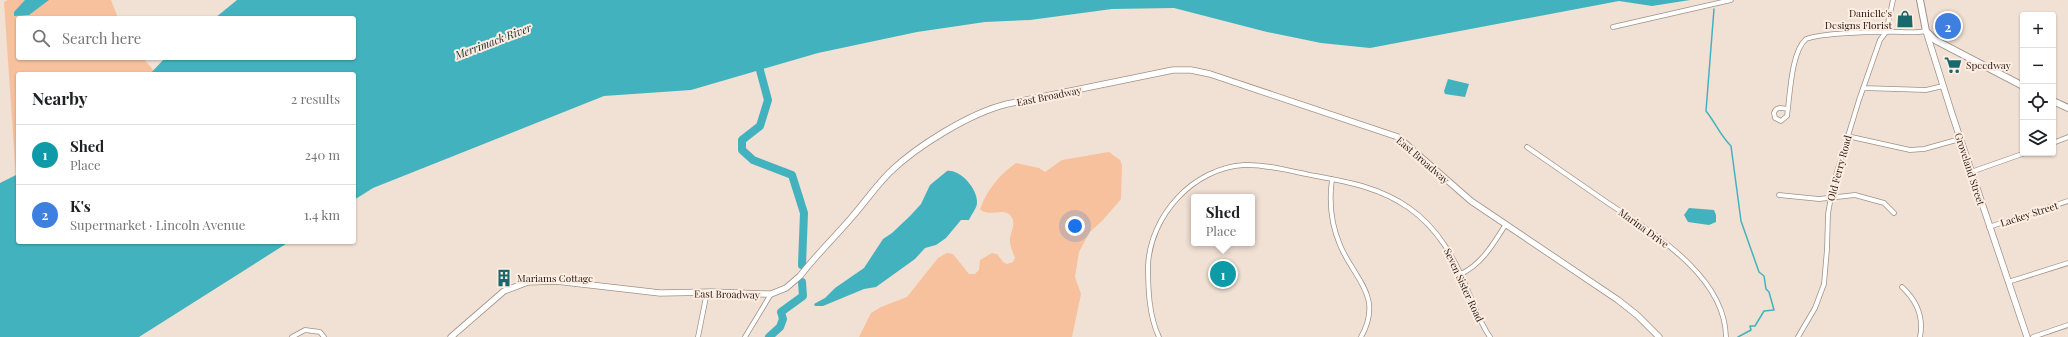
<!DOCTYPE html>
<html lang="en">
<head>
<meta charset="utf-8">
<style>
  :root { --surface:#fff; --page:#f6f6f6; --text:#202124; --muted:#757577; --line:#e0e0e0; --accent:#b45309 }
  body { margin:0; font-family:"Playfair Display",serif; background:var(--page); color:var(--text) }
  .controls { position:absolute; right:12px; top:12px; display:grid; overflow:hidden; border-radius:4px; box-shadow:0 1px 3px #0004 }
  .controls button { width:36px; height:36px; display:grid; place-items:center; padding:0; border:0; border-bottom:1px solid var(--line); background:var(--surface); color:var(--text); font:20px sans-serif }
  .you { position:absolute; left:1075px; top:226px; width:14px; height:14px; margin:-10px; border:3px solid #fff; border-radius:50%; background:#1a73e8; box-shadow:0 0 0 6px #1a73e833 }
  .badge { display:grid; place-items:center; width:26px; height:26px; border-radius:50%; background:var(--accent); color:#fff; font-size:13px; font-weight:700 }
  .pin { position:absolute; translate:-50% -50%; border:2px solid #fff; box-shadow:0 1px 4px #0006 }
  .popup { position:absolute; left:1191px; top:194px; width:64px; height:52px; box-sizing:border-box; display:grid; place-content:center; border-radius:4px; background:var(--surface); filter:drop-shadow(0 1px 3px #0005); font-size:13px; white-space:nowrap; color:var(--muted) }
  .popup b { font-size:15px; color:var(--text) }
  .popup::after { content:''; position:absolute; left:50%; top:100%; margin-left:-8px; border:8px solid transparent; border-top-color:var(--surface) }
  .list { margin:0; padding:0; list-style:none }
  h2 { display:flex; justify-content:space-between; align-items:center; height:52px; margin:0; padding:0 16px; font-size:17px }
  h2 small { font-size:13px; font-weight:400; color:var(--muted) }
  .list li { display:grid; grid-template-columns:26px 1fr auto; gap:12px; align-items:center; box-sizing:border-box; height:60px; padding:0 16px; border-top:1px solid var(--line) }
  .list b { display:block; font-size:15px; white-space:nowrap }
  .list p { margin:0; font-size:13px; white-space:nowrap; color:var(--muted) }
  .list em { font-size:13px; font-style:normal; color:var(--muted) }
  .icon { flex:none; width:22px; height:22px; fill:none; stroke:currentColor; stroke-width:2; stroke-linecap:round; stroke-linejoin:round }
  .map { position:relative; flex:none; width:2068px; height:337px; overflow:hidden }
  .search { position:absolute; background:var(--surface); box-shadow:0 1px 3px #0004; left:16px; top:16px; width:340px; height:44px; display:flex; align-items:center; gap:10px; box-sizing:border-box; padding:0 14px; border-radius:4px; color:var(--muted); font-size:15px }
  .panel { position:absolute; background:var(--surface); box-shadow:0 1px 3px #0004; left:16px; top:72px; width:340px; height:172px; border-radius:4px }
  .map>svg:first-child { display:block }
</style>
</head>
<body>
<div class="map">
<svg width="2068" height="337" viewBox="0 0 2068 337">
  <rect width="100%" height="100%" fill="#f1e0d4"/>
  <!-- green -->
  <path fill="#f6c19c" d="M8 0H111L118 18H18V58H143L154 71 151 74H18V177L16 178 4 2Z
    M1109 152 1120 160 1122 165 1121 199 1103 220 1089 233 1079 252 1075 277 1081 294 1072 337H859L871 313 881 307 907 297 938 258 947 253 953 254 969 274H975L979 270 980 260 992 253 997 254 1003 262 1007 264 1013 262 1015 258C1013 253 1011 248 1010 243 1009 233 1018 223 1010 215 1003 207 988 218 980 209 987 190 999 175 1016 163L1039 168 1045 172 1062 160Z"/>
  <!-- water -->
  <path fill="#42b3be" d="M25 0H49L29 15 14 16V12Z
    M237 0H1690L1652 6 1619 1 1370 48 1321 43 1267 32 1174 8 1112 9 1030 20 985 22 917 32 818 53 691 90 604 96 373 188 354 200V74H150L165 58H354V18H215Z
    M1448 79 1469 84 1465 97 1445 94 1444 91Z
    M947 171C960 169 978 189 977 203 977 208 971 215 969 220H961L946 238 936 245 925 248 915 259 876 287 864 289 823 306H815L814 304 825 298 835 288 864 268 883 239 892 233 910 216 921 204 930 185Z
    M18 174V242H289L139 337H0V183Z
    M1689 208 1714 210 1716 215V222L1709 225 1688 222 1684 215Z"/>
  <g fill="none" stroke-linecap="round" stroke-linejoin="round">
    <!-- stream -->
    <path stroke="#42b3be" stroke-width="1.5" d="M1714 9 1706 111C1715 122 1720 135 1731 146L1741 221 1759 272 1764 276 1766 289 1769 292 1774 310 1764 311 1755 326H1750L1751 330 1738 337"/>
    <!-- river -->
    <path stroke="#42b3be" stroke-width="8" d="M757 59 768 100 760 126 742 140V150L753 160 792 175 804 213 802 265
      M769 337 780 327 783 319 781 312 803 296 802 282"/>
    <!-- street casing -->
    <g stroke="#a19186" stroke-width="5.5">
      <path id="street" d="M1613 27 1731 0
        M1863 88 1926 90 1943 86
        M1788 109C1782 108 1776 106 1774 113L1775 118 1781 121 1787 116C1790 96 1791 52 1806 39 1822 33 1868 32 1886 32 1900 31 1912 34 1926 31
        M1847 136 1910 150 1924 149 1960 139
        M2053 143 2068 137
        M1527 147C1553 165 1579 183 1605 201 1651 232 1725 275 1726 337
        M1971 172 2025 153
        M1332 179C1329 201 1331 224 1340 245 1354 279 1384 296 1361 337
        M1779 195 1819 199 1855 195 1884 203 1894 213
        M1989 227 2068 201
        M1461 274C1483 263 1493 244 1506 224
        M2008 282 2068 263
        M1902 287C1916 300 1924 317 1920 337
        M292 337 305 330 320 332 324 337
        M698 337 707 292
        M745 337 771 294
        M1159 337C1149 316 1148 289 1148 266 1150 216 1193 168 1244 165 1267 164 1293 172 1316 176 1349 182 1381 188 1409 208 1438 228 1455 259 1468 291 1475 307 1480 323 1490 337
        M1798 337 1815 308 1824 284 1827 249 1828 214 1833 185 1859 100 1880 40 1886 32 1893 0
        M2033 337 2068 325"/>
    </g>
    <!-- secondary casing -->
    <g stroke="#a19186" stroke-width="7">
      <path id="secondary" d="M1926 31 1952 114 2027 337
        M451 337 504 291 528 282 556 281 660 293 711 292 765 294H771L786 288 800 276C816 255 835 237 852 217 865 202 876 186 890 172 917 146 970 113 1007 104L1173 70H1191L1210 74 1398 137 1471 201 1618 300 1637 315 1659 337"/>
    </g>
    <!-- primary casing -->
    <g stroke="#a19186" stroke-width="8">
      <path id="primary" d="M1920 0 1926 31 1935 40 2023 86
        M2053 101 2068 108"/>
    </g>
    <!-- street -->
    <use href="#street" stroke="#fff" stroke-width="4"/>
    <!-- secondary -->
    <use href="#secondary" stroke="#fff" stroke-width="5.5"/>
    <!-- primary -->
    <use href="#primary" stroke="#fff" stroke-width="6"/>
  </g>
  <!-- icons -->
  <defs>
    <g id="shop-bare" transform="scale(1.38)"><path d="M-5-2.5h2.3a2.7 3.5 0 0 1 5.4 0H5L5.5 6h-11ZM-1.5-2.5h3a1.5 2.3 0 0 0-3 0Z" fill="#1b676e" stroke="#ffede1" stroke-width="2.5" paint-order="stroke"/></g>
    <g id="supermarket-bare" transform="scale(1.38)"><path d="M-6-5.5h2.5l.6 2H6L4.5 2H-2.5L-4.4-4H-6ZM-1.5 3.2a1.3 1.3 0 1 0 .1 0ZM3 3.2a1.3 1.3 0 1 0 .1 0Z" fill="#1b676e" stroke="#ffede1" stroke-width="2.5" paint-order="stroke"/></g>
    <g id="building-bare" transform="scale(1.38)"><path d="M-4-6H4V6H1V3H-1V6H-4ZM-2.5-4.3h1.7v1.8h-1.7ZM.8-4.3h1.7v1.8H.8ZM-2.5-1h1.7V.8h-1.7ZM.8-1h1.7V.8H.8Z" fill="#1b676e" stroke="#ffede1" stroke-width="2.5" paint-order="stroke"/></g>
  </defs>
  <g fill-rule="evenodd">
    <use href="#shop-bare" x="1905" y="19"/>
    <use href="#supermarket-bare" x="1953" y="65"/>
    <use href="#building-bare" x="504" y="278"/>
  </g>
  <g text-anchor="middle" dominant-baseline="central" stroke-width="4" stroke-linejoin="round" paint-order="stroke">
    <!-- poi labels -->
    <g font-size="10" fill="#201a15" stroke="#ffede1" text-anchor="start">
      <text x="1892" y="13" text-anchor="end">Danielle's<tspan x="1892" dy="12">Designs Florist</tspan></text>
      <text x="1966" y="65">Speedway</text>
      <text x="517" y="278">Mariams Cottage</text>
    </g>
    <!-- street labels -->
    <g font-size="10" fill="#201a15" stroke="#ffede1">
      <text transform="translate(1049 96) rotate(-11)">East Broadway</text>
      <text transform="translate(1423 160) rotate(41)">East Broadway</text>
      <text transform="translate(1839 168) rotate(-75)">Old Ferry Road</text>
      <text transform="translate(1970 169) rotate(72)">Groveland Street</text>
      <text transform="translate(2029 214) rotate(-18)">Lackey Street</text>
      <text transform="translate(1644 228) rotate(36)">Marina Drive</text>
      <text transform="translate(1464 285) rotate(65)">Seven Sister Road</text>
      <text transform="translate(727 294) rotate(1)">East Broadway</text>
    </g>
    <!-- water labels -->
    <g font-size="11" font-style="italic" fill="#192d2f" stroke="#ffede1">
      <text transform="translate(493 41) rotate(-21)">Merrimack River</text>
    </g>
  </g>
</svg>
<div class="controls">
<button>+</button>
<button>−</button>
<button><svg class="icon" aria-label="locate" viewBox="0 0 24 24"><circle cx="12" cy="12" r="6"/><path d="M12 2v4M12 18v4M2 12h4M18 12h4"/></svg></button>
<button><svg class="icon" aria-label="layers" viewBox="0 0 24 24"><path d="M12 4l9 5-9 5-9-5zM3 14l9 5 9-5"/></svg></button>
</div>
<div class="you"></div>
<div class="pin badge" style="left:1223px;top:274px;background:#0f9aa8">1</div>
<div class="popup"><b>Shed</b>Place</div>
<div class="pin badge" style="left:1948px;top:26px;background:#3f7fe0">2</div>
<div class="search"><svg class="icon" aria-label="search" viewBox="0 0 24 24"><circle cx="10" cy="10" r="6"/><path d="M15 15l6 6"/></svg>Search here</div>
<section class="panel">
<h2>Nearby<small>2 results</small></h2>
<ul class="list">
<li><span class="badge" style="background:#0f9aa8">1</span><div><b>Shed</b><p>Place</p></div><em>240 m</em></li>
<li><span class="badge" style="background:#3f7fe0">2</span><div><b>K's</b><p>Supermarket · Lincoln Avenue</p></div><em>1.4 km</em></li>
</ul>
</section>
</div>
</body>
</html>
